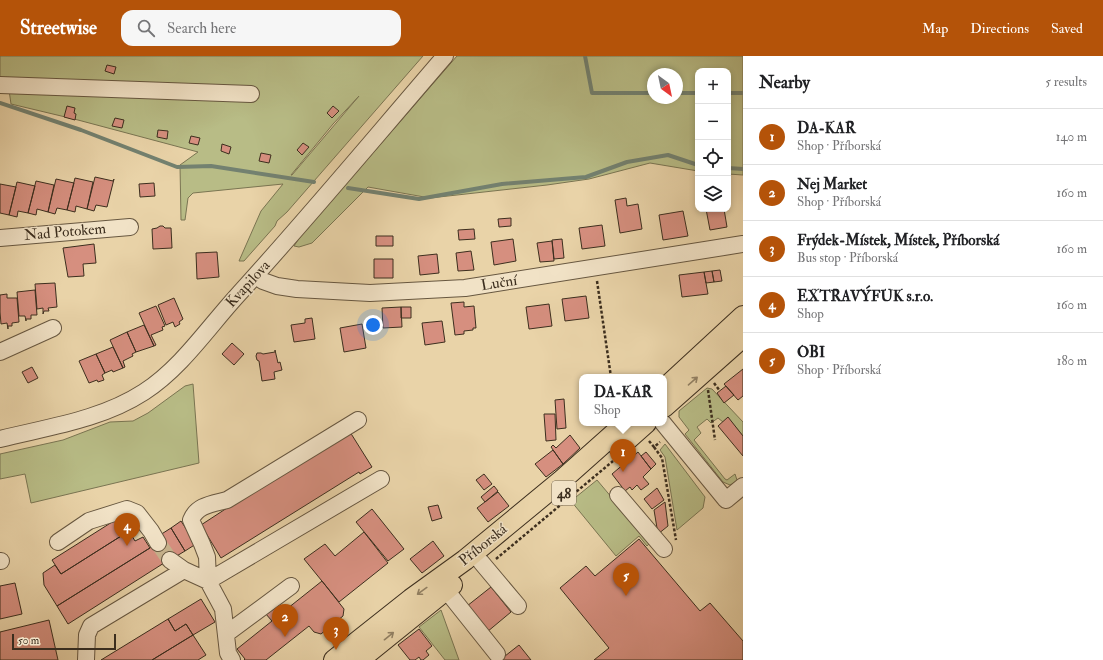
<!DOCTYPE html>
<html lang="en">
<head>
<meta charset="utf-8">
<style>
  :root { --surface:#fff; --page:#f6f6f6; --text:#202124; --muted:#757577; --line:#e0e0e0; --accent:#b45309 }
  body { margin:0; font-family:"IM FELL Double Pica",serif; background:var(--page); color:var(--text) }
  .controls { position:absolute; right:12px; top:12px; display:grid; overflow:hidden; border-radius:8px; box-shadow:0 2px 6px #0003 }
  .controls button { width:36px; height:36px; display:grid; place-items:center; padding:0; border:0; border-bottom:1px solid var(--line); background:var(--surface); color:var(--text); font:20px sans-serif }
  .compass { position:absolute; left:647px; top:12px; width:36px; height:36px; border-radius:50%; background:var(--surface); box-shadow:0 2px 6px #0003; rotate:147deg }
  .scale { position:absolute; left:12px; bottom:10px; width:104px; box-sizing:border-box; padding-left:4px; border:2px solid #3c2e1e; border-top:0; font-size:11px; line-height:14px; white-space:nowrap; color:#3c2e1e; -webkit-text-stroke:3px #f1e2c6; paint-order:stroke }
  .you { position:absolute; left:373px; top:269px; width:14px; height:14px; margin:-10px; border:3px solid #fff; border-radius:50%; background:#1a73e8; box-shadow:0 0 0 6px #1a73e833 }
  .badge { display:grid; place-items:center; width:26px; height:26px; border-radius:50%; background:var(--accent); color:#fff; font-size:13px; font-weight:700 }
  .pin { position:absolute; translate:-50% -33px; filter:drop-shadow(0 1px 2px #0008) }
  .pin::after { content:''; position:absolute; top:21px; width:14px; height:12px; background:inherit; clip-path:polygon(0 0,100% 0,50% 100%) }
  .popup { position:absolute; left:579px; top:318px; width:88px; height:52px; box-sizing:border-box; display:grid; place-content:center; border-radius:8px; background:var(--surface); filter:drop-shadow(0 1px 3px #0005); font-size:13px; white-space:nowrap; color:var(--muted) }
  .popup b { font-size:15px; color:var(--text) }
  .popup::after { content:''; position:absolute; left:50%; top:100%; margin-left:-8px; border:8px solid transparent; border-top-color:var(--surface) }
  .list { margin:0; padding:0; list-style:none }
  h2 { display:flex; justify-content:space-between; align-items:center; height:52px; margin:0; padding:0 16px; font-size:17px }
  h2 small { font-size:13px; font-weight:400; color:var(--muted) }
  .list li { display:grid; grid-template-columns:26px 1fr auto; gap:12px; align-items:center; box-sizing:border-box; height:56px; padding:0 16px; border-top:1px solid var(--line) }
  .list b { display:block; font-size:15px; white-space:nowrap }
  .list p { margin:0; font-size:13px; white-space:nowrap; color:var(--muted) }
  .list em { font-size:13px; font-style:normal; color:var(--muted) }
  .icon { flex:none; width:22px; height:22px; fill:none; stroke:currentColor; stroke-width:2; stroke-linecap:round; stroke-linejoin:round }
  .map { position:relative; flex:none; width:743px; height:604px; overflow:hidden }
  header { display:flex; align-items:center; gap:24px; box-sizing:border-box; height:56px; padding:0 20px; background:var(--accent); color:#fff }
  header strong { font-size:19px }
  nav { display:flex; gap:22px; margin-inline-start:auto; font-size:14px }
  .search { width:280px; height:36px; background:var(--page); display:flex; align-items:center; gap:10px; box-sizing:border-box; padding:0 14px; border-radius:12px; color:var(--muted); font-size:15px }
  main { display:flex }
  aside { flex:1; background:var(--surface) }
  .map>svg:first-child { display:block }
</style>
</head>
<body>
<header>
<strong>Streetwise</strong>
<div class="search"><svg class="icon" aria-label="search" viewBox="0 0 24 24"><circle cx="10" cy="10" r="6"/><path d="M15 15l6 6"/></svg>Search here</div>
<nav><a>Map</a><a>Directions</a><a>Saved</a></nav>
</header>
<main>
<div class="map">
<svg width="743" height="604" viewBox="0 0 743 604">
  <rect width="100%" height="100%" fill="#e9d3a8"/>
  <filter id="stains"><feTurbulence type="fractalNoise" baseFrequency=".005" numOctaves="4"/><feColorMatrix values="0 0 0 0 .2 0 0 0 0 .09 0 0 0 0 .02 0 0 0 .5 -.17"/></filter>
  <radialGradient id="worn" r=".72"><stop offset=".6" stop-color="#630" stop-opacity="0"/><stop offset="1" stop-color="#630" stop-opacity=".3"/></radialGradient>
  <!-- green -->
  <path fill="#b8bc86" stroke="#7a7552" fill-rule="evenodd" d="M0 0H423L287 156 277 165 275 170 244 205H239L261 155 283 128 193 137 188 142 185 164H181L180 109 198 96 78 64 11 48 9 34H0ZM359 40 292 119H291L333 68Z
    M457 0H743V119L728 118V15H698V115L650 107 589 123 547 129 430 142 368 131 312 187 299 191 294 190 300 181ZM653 18H677V42H653Z
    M193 328 199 407 31 447 25 418 0 423V398L63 384 110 366 133 365 148 357 185 330Z
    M707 332 712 333 743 366V380L728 362 723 366 718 362 711 367 707 363 697 371 701 377 694 384 725 423 727 424 735 418 737 424 736 426 730 429 723 426 685 378 689 374 679 361V355Z
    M665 388 705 441 703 452 677 474 665 401 660 394Z
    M597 424 650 487 647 490 639 480 616 500 571 445Z
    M441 554 459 604H445L419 571Z"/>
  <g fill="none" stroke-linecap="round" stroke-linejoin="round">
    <!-- stream -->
    <path stroke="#738170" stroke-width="4" d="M585 0 592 37H653
      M677 37H698
      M728 37H743
      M0 47 81 74 177 111 211 110 314 126
      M728 112 743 113
      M348 132 419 143 502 128 586 121 627 106 668 99 698 109"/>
  </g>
  <!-- building -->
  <path fill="#d68f7f" stroke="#3c2e1e" d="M107 9 116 11 114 18 105 15Z
    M67 50 75 52 74 57 76 58 75 64 64 61Z
    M333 50 339 55 332 62 327 57Z
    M115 62 124 64 122 72 112 70Z
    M158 74 168 75 167 83 157 81Z
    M191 80 200 82 198 89 189 87Z
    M303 87 309 91 302 99 297 94Z
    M222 88 231 91 229 98 221 95Z
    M261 97 271 99 269 107 259 105Z
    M95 121 113 125 114 123 107 151 96 149 94 155 87 153Z
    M75 122 93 126 87 153 76 150 75 156 67 154Z
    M56 123 74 127 67 154 57 152 55 158 48 156Z
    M36 125 54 129 48 156 37 153 36 159 28 157Z
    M17 126 35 130 28 157 18 155 17 161 9 159Z
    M154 127 155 140 140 141 139 128Z
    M0 128 16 131 9 159 0 157Z
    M626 142 627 150 638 148 642 173 620 177 615 144Z
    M706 153H724L727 171 710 174Z
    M683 155 688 180 663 184 659 159Z
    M511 162V170L499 171 498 163Z
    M602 169 605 190 582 193 579 172Z
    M160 170H163L165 172H171L172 192 153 193 152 173 157 172Z
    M474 173 475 183 459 184 458 174Z
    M376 180H393V190H376Z
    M513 183 516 205 494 209 491 186Z
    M562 183 564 202 554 203 552 184Z
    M552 185 554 205 540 206 537 187Z
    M94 188 96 207 83 208 84 220 68 221 63 192Z
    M471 195 474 214 458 215 456 197Z
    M217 196 219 221 197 223 196 197Z
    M437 198 439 217 420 219 418 200Z
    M374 203H393V222H374Z
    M720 214 722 225 714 226 712 215Z
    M712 215 714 226 706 227 704 216Z
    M704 216 708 238 682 241 679 219Z
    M55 227 57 251 48 252 49 255H44L43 258V252L37 253 35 228Z
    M35 234 37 259H31V263H26V265L25 260H19L17 236Z
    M7 238V242H17L19 266 12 267V270H8V273L7 267 1 268 0 256V239Z
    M586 240 589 262 565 265 562 243Z
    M174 242 183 263 179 266 180 268 175 271 173 266 166 269 158 249Z
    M464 246V251L474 250 476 272H473V274L464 275V278L455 279 451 247Z
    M549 248 552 270 529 273 526 251Z
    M156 250 165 270 162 271 163 274 151 279 156 289 154 290 139 257Z
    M401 251 402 271 383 272 382 252Z
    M401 251H411V262H401Z
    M312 262 315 283 294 286 291 269 305 267V263Z
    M442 265 445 286 425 289 422 267Z
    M362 268 366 292 344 296 340 272Z
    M144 269 154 290 136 296 127 276Z
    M127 276 136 296 132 298 133 300 123 305 125 311 123 312 110 284Z
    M232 287 244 298 234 309 222 298Z
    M113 291 123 312 113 316 112 314 105 317 96 298Z
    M275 294 278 307 280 306 282 314 274 316 275 323 262 325 259 305 257 304 256 300 257 297H261L263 298 275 296Z
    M96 298 105 317 102 319 104 324 98 326 97 324 89 327 79 305Z
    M32 311 38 322 28 327 22 316Z
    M743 313V340L738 344 724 328Z
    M726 330 734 339 724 347 717 337Z
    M564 343 566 372 557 373 555 344Z
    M544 358H555L556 384 546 385Z
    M728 361 743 380V400L718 370Z
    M350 376 372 411 360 418 359 416 221 502 201 469 227 452 225 448Z
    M570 379 580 392 563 408 551 391 553 389 556 392Z
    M553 394 563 408 546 421 535 408Z
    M638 396 651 413 643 421 649 428 641 434 637 429 632 434 630 431 625 435 612 418Z
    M646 396 656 408 651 413 641 400Z
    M484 418 492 428 484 434 476 424Z
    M494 430 498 435 485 446 481 441Z
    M657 432 664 444 652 453 644 443Z
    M498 436 509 450 488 466 477 452Z
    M665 446 668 470 658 478 654 454Z
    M438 449 442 462 432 465 428 451Z
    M372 453 404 493 388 505 356 466Z
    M120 461 129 475 61 518 52 504Z
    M181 465 196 488 185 495 171 472Z
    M171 472 185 495 175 501 160 479Z
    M129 475 135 485 143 481 150 492 57 550 44 529 43 517 55 509 61 518Z
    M364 476 388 507 339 546 304 503 325 488 335 500Z
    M639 483 700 555 710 547 743 585V604H594L609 592 560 532 586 510 595 520Z
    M163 484 175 501 164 507 153 490Z
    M433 485 444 500 422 517 410 503Z
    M153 490 164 507 68 568 57 550Z
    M322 525 344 553 343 560 321 578 314 576 309 570 266 604H244L245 603 237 593 272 565 265 557 276 548 283 556Z
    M15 527 22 558 0 563V530Z
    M491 531 511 556 487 576 467 550Z
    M201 543 215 566 193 579 186 568 175 575 168 563Z
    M168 563 175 575 186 568 193 579 152 604H101Z
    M49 564 58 604H0V576Z
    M419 573 432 590 426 595 429 599 423 604H421L419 601 415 604H410L398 589Z
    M193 579 206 599 198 604H152Z
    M519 589 531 604H500Z"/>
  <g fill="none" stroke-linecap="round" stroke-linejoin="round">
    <!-- minor-tunnel -->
    <path stroke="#c6b28c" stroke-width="16" stroke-dasharray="16 8" stroke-linecap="butt" d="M158 487 170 504"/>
    <!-- minor casing -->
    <g stroke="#675740" stroke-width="18">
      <path id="minor" d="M0 29 251 38
        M0 182 130 171
        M256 220 263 225 277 230 297 233 370 237 465 232 743 188
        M0 296 53 272
        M358 364 227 444C212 448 197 449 191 464L202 488 207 501 208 525 381 423
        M663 367 726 444 743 430
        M0 383C48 371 101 364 144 336 181 312 207 273 236 241 308 162 376 80 445 0
        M618 439 664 493
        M58 486 89 465 127 453 137 457 151 475 158 487
        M170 504 184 514 208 525 223 553 228 597 232 604
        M0 505H1
        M481 506 518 550
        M446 534 497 598
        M226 578 291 530
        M86 604 87 579 91 570 184 514"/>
    </g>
    <!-- major casing -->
    <g stroke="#3c2e1e" stroke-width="22">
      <path id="major" d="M664 333 743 260
        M664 351 743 281
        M619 391 646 367
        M334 604 411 543 465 504 562 424 626 367
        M359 604 452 529"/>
    </g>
    <!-- path -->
    <path stroke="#3c2e1e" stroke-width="2.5" stroke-dasharray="3 2" stroke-linecap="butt" d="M597 225 611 321
      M714 327 720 335
      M708 334 715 384
      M649 385 654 391 660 386
      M654 391 662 402 676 484
      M496 503 613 405"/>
    <!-- minor -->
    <use href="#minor" stroke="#f1e2c6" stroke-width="16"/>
    <!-- major -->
    <use href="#major" stroke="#e9d3a8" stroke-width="20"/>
  </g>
  <!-- one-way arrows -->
  <defs><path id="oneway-shaft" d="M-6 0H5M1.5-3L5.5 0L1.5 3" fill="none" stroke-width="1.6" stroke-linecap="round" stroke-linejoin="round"/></defs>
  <g stroke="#928063">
    <use href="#oneway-shaft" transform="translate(693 325) rotate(-41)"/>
    <use href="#oneway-shaft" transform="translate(422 535) rotate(144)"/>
    <use href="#oneway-shaft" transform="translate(389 580) rotate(-39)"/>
  </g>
  <g text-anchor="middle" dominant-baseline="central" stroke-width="3" stroke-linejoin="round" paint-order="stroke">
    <!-- shield labels -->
    <rect fill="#f1e2c6" stroke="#726450" stroke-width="1" x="552" y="425" width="24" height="24" rx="3"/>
    <g font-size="14" font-weight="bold" fill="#3c2e1e">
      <text x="564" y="437">48</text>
    </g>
    <!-- street labels -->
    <g font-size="15" fill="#3c2e1e" stroke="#f1e2c6">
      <text transform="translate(65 176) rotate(-5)">Nad Potokem</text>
      <text transform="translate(499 227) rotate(-9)">Luční</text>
      <text transform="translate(248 228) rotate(-48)">Kvapilova</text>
      <text transform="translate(483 489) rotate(-39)">Příborská</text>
    </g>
  </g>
  <rect width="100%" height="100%" filter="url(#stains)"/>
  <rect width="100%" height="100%" fill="url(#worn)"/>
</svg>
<div class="controls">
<button>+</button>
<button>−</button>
<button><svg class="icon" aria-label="locate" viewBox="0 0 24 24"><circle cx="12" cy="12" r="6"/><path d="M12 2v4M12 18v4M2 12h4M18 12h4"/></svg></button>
<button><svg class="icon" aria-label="layers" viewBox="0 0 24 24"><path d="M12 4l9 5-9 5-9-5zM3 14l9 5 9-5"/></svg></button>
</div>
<svg class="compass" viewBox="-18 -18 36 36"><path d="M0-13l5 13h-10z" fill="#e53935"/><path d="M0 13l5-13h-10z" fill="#757577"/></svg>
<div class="scale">50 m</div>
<div class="you"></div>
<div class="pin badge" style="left:623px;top:416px">1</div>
<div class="popup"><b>DA-KAR</b>Shop</div>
<div class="pin badge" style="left:285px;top:581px">2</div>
<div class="pin badge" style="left:336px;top:594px">3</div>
<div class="pin badge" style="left:127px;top:490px">4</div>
<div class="pin badge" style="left:626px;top:540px">5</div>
</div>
<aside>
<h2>Nearby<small>5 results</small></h2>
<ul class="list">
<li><span class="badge">1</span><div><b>DA-KAR</b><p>Shop · Příborská</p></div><em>140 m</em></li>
<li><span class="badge">2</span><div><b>Nej Market</b><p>Shop · Příborská</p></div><em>160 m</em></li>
<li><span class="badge">3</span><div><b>Frýdek-Místek, Místek, Příborská</b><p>Bus stop · Příborská</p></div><em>160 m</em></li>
<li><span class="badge">4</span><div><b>EXTRAVÝFUK s.r.o.</b><p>Shop</p></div><em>160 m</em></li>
<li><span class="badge">5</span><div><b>OBI</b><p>Shop · Příborská</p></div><em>180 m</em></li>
</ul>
</aside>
</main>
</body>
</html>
